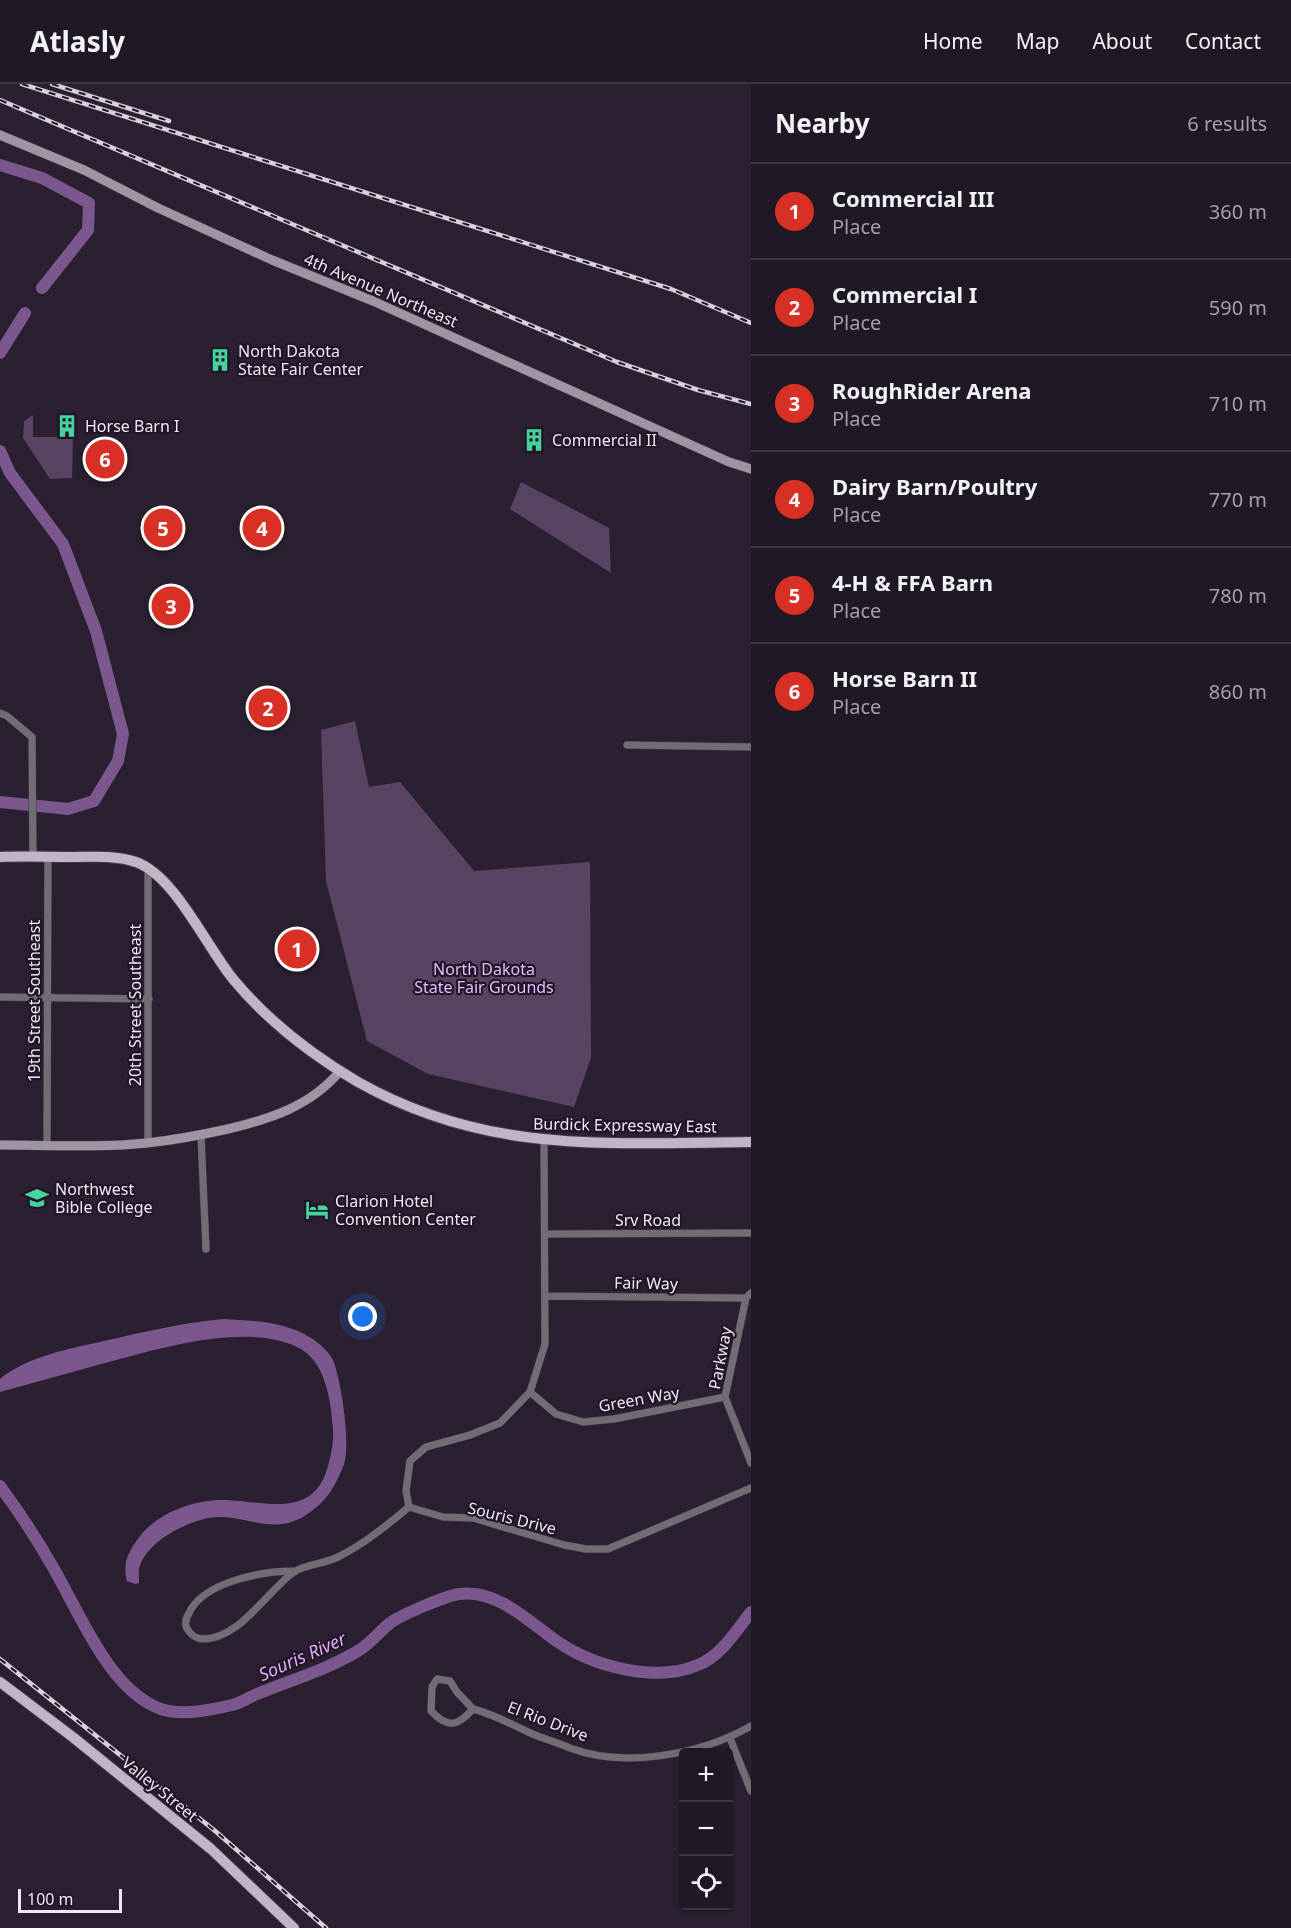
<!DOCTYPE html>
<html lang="en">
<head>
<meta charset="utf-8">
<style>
  :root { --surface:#201825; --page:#28212d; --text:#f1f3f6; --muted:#a2a0a7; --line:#3d3742; --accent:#d93025 }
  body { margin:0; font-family:"Noto Sans",sans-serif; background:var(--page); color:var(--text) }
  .controls { position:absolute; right:18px; bottom:18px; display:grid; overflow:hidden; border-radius:6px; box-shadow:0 2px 4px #0004 }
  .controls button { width:54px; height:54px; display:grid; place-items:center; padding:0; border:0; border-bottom:2px solid var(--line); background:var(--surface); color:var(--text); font:30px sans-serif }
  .scale { position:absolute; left:18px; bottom:15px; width:104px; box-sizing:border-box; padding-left:6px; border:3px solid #eee6f2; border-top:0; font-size:16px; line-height:21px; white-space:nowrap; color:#eee6f2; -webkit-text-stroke:4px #211627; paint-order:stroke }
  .you { position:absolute; left:363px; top:1233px; width:21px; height:21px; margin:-15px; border:4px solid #fff; border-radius:50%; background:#1a73e8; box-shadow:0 0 0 9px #1a73e833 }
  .badge { display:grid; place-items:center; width:39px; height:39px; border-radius:50%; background:var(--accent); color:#fff; font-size:20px; font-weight:700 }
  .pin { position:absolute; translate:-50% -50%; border:3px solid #fff; box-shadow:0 2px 6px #0006 }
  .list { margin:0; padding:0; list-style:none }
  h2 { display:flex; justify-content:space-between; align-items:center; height:78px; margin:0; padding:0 24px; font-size:26px }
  h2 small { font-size:20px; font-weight:400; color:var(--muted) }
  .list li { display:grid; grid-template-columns:39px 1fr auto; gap:18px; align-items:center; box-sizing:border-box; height:96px; padding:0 24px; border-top:2px solid var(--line) }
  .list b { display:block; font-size:22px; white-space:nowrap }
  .list p { margin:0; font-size:20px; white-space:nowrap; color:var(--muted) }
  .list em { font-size:20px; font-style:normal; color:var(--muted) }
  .icon { flex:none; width:33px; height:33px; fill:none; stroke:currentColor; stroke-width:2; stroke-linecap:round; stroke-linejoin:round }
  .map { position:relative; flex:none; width:751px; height:1844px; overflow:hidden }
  header { display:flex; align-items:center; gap:36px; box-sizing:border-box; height:84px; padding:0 30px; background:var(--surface); border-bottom:2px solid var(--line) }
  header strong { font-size:28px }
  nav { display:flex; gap:33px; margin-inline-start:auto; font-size:21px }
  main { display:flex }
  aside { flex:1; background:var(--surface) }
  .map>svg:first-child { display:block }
</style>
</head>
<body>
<header>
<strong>Atlasly</strong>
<nav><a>Home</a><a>Map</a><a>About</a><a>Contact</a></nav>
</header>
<main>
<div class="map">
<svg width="751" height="1844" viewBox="0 0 751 1844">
  <rect width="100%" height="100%" fill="#2b2031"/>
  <!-- green -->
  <path fill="#584362" d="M33 331V353H73L72 394 50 395 23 354 24 337Z
    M521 398 609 444 611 489 510 425Z
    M355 637 369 703 400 698 474 787 590 778 591 974 574 1023 428 990 367 957 326 797 321 646Z"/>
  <!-- water -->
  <path fill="#7c578e" d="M223 1235C253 1237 284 1237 311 1254 318 1258 330 1269 333 1276 341 1296 351 1360 344 1380 340 1391 332 1408 324 1416 312 1428 299 1438 282 1440 260 1443 240 1432 218 1433 192 1434 150 1455 140 1481 138 1487 139 1493 139 1499L135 1500 127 1497C122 1478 129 1467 140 1452 159 1428 195 1415 225 1416 264 1417 314 1436 328 1382 331 1371 334 1358 333 1346 331 1318 326 1276 297 1263 243 1238 159 1265 105 1279 70 1289 35 1298 0 1308V1295C28 1272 69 1265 104 1257 143 1248 182 1239 223 1235Z"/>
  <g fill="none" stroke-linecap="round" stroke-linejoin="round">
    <!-- river -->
    <path stroke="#7c578e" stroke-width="12" d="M0 81 42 94 89 119 88 146 42 204
      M0 269 25 229
      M0 367 10 389 63 460 96 547 123 650 118 677 94 717 68 725 0 718
      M0 1402C20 1429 38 1457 54 1485 80 1530 110 1607 161 1625 182 1632 211 1626 232 1621 241 1619 249 1613 257 1610 291 1596 326 1586 358 1567 370 1560 379 1548 390 1539 401 1531 445 1512 459 1510 498 1505 529 1538 558 1558 595 1583 656 1599 698 1581 721 1572 736 1547 751 1528"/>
    <!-- street casing -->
    <g stroke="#463c4c" stroke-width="8">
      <path id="street" d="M0 629 7 632 32 653 33 772
        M627 661 751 663
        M0 913 149 915
        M201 1051 206 1165
        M148 1059V784
        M47 1061 48 773
        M545 1150 751 1149
        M751 1209 746 1214 725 1313 751 1379
        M545 1212 746 1214
        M530 1308 556 1330 583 1338 614 1335 725 1313
        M409 1423 406 1407 410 1377 426 1363 470 1351 500 1339 530 1308 545 1260 544 1057
        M409 1423 443 1433 473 1434 564 1461 586 1465H608L751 1404
        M295 1487C264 1487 204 1497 189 1529 186 1534 184 1541 188 1546 191 1551 197 1555 203 1555 240 1555 267 1507 294 1488 306 1480 324 1480 338 1473 364 1460 386 1442 409 1423
        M437 1595 450 1597 457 1608 473 1625C458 1642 448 1645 431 1627L432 1603Z
        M473 1625C493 1630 509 1639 528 1648 541 1654 556 1658 570 1664 625 1685 702 1670 751 1642
        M730 1654 751 1707"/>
    </g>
    <!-- secondary casing -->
    <g stroke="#463c4c" stroke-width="10">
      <path id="secondary" d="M0 51 84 86 158 124 272 176 373 217 729 378 751 385
        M0 1061C49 1061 98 1064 147 1059 174 1056 201 1051 228 1045 270 1035 311 1022 340 987"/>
    </g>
    <!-- primary casing -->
    <g stroke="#463c4c" stroke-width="12">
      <path id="primary" d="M0 773C24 772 48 773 73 773 93 773 116 771 136 778 175 792 206 862 233 895 267 936 312 971 358 998 487 1071 610 1059 751 1058
        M0 1598 74 1654 211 1765 294 1844"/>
    </g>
    <!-- street -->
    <use href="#street" stroke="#726c75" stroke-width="7"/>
    <!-- secondary -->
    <use href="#secondary" stroke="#9e94a3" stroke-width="9"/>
    <!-- primary -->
    <use href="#primary" stroke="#c0b4c6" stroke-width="10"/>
    <!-- rail casing -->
    <g stroke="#d8d0dd" stroke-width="4.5">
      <path id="rail" d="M22 0 671 205 751 239
        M52 0 169 37
        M0 16 617 278 698 306 751 320
        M0 1575 214 1746 326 1844"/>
    </g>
    <!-- rail -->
    <use href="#rail" stroke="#211627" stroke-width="2" stroke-dasharray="7" stroke-linecap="butt"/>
  </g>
  <!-- icons -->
  <defs>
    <g id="building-bare" transform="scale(1.8)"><path d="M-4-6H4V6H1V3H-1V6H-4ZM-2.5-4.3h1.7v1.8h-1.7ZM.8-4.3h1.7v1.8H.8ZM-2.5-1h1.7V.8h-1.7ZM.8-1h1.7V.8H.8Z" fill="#46d49e" stroke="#211627" stroke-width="2.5" paint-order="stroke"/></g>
    <g id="school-bare" transform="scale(1.8)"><path d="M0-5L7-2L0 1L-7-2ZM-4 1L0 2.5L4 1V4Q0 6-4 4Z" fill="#46d49e" stroke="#211627" stroke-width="2.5" paint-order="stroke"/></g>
    <g id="hotel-bare" transform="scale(1.8)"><path d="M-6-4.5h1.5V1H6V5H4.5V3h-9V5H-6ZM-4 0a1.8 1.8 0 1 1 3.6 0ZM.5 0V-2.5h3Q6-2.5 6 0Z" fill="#46d49e" stroke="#211627" stroke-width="2.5" paint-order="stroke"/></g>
  </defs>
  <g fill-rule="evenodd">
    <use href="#building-bare" x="220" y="276"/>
    <use href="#building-bare" x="67" y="342"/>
    <use href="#building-bare" x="534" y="356"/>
    <use href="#school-bare" x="37" y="1114"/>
    <use href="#hotel-bare" x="317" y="1126"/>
  </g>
  <g text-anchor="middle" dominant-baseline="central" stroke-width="4.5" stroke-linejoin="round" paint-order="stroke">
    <!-- street labels -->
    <g font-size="16" fill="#eee6f2" stroke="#211627">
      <text transform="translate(381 206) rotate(23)">4th Avenue Northeast</text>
      <text transform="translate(34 917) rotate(-90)">19th Street Southeast</text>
      <text transform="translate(135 921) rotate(-90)">20th Street Southeast</text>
      <text transform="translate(625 1041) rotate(1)">Burdick Expressway East</text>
      <text x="648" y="1136">Srv Road</text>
      <text transform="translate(646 1199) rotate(1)">Fair Way</text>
      <text transform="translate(720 1274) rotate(-79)">Parkway</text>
      <text transform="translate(639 1315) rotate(-10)">Green Way</text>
      <text transform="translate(512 1434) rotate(14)">Souris Drive</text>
      <text transform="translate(548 1637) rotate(21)">El Rio Drive</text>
      <text transform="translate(160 1705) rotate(39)">Valley Street</text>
    </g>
    <!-- poi labels -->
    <g font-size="16" fill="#eee6f2" stroke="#211627" text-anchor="start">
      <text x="238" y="267">North Dakota<tspan x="238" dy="18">State Fair Center</tspan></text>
      <text x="85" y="342">Horse Barn I</text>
      <text x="552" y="356">Commercial II</text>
      <text x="55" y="1105">Northwest<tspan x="55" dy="18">Bible College</tspan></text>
      <text x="335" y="1117">Clarion Hotel<tspan x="335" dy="18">Convention Center</tspan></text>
    </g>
    <!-- park labels -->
    <g font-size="16" fill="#e6bcfd" stroke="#211627">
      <text x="484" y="885">North Dakota<tspan x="484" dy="18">State Fair Grounds</tspan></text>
    </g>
    <!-- water labels -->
    <g font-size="18" font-style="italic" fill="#e0aafb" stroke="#211627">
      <text transform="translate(302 1572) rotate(-24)">Souris River</text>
    </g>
  </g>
</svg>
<div class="controls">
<button>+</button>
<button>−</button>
<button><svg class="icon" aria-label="locate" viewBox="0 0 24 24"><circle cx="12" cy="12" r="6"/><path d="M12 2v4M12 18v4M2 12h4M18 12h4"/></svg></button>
</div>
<div class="scale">100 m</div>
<div class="you"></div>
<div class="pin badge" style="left:297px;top:865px">1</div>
<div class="pin badge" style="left:268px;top:624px">2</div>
<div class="pin badge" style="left:171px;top:522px">3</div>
<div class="pin badge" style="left:262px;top:444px">4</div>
<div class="pin badge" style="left:163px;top:444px">5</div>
<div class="pin badge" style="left:105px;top:375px">6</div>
</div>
<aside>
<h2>Nearby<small>6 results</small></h2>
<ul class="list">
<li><span class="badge">1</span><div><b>Commercial III</b><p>Place</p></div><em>360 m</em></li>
<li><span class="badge">2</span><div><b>Commercial I</b><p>Place</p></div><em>590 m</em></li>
<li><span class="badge">3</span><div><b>RoughRider Arena</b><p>Place</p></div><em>710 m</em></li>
<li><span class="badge">4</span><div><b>Dairy Barn/Poultry</b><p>Place</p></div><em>770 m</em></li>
<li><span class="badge">5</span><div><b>4-H &amp; FFA Barn</b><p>Place</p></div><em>780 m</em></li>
<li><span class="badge">6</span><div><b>Horse Barn II</b><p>Place</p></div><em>860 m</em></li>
</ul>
</aside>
</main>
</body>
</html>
